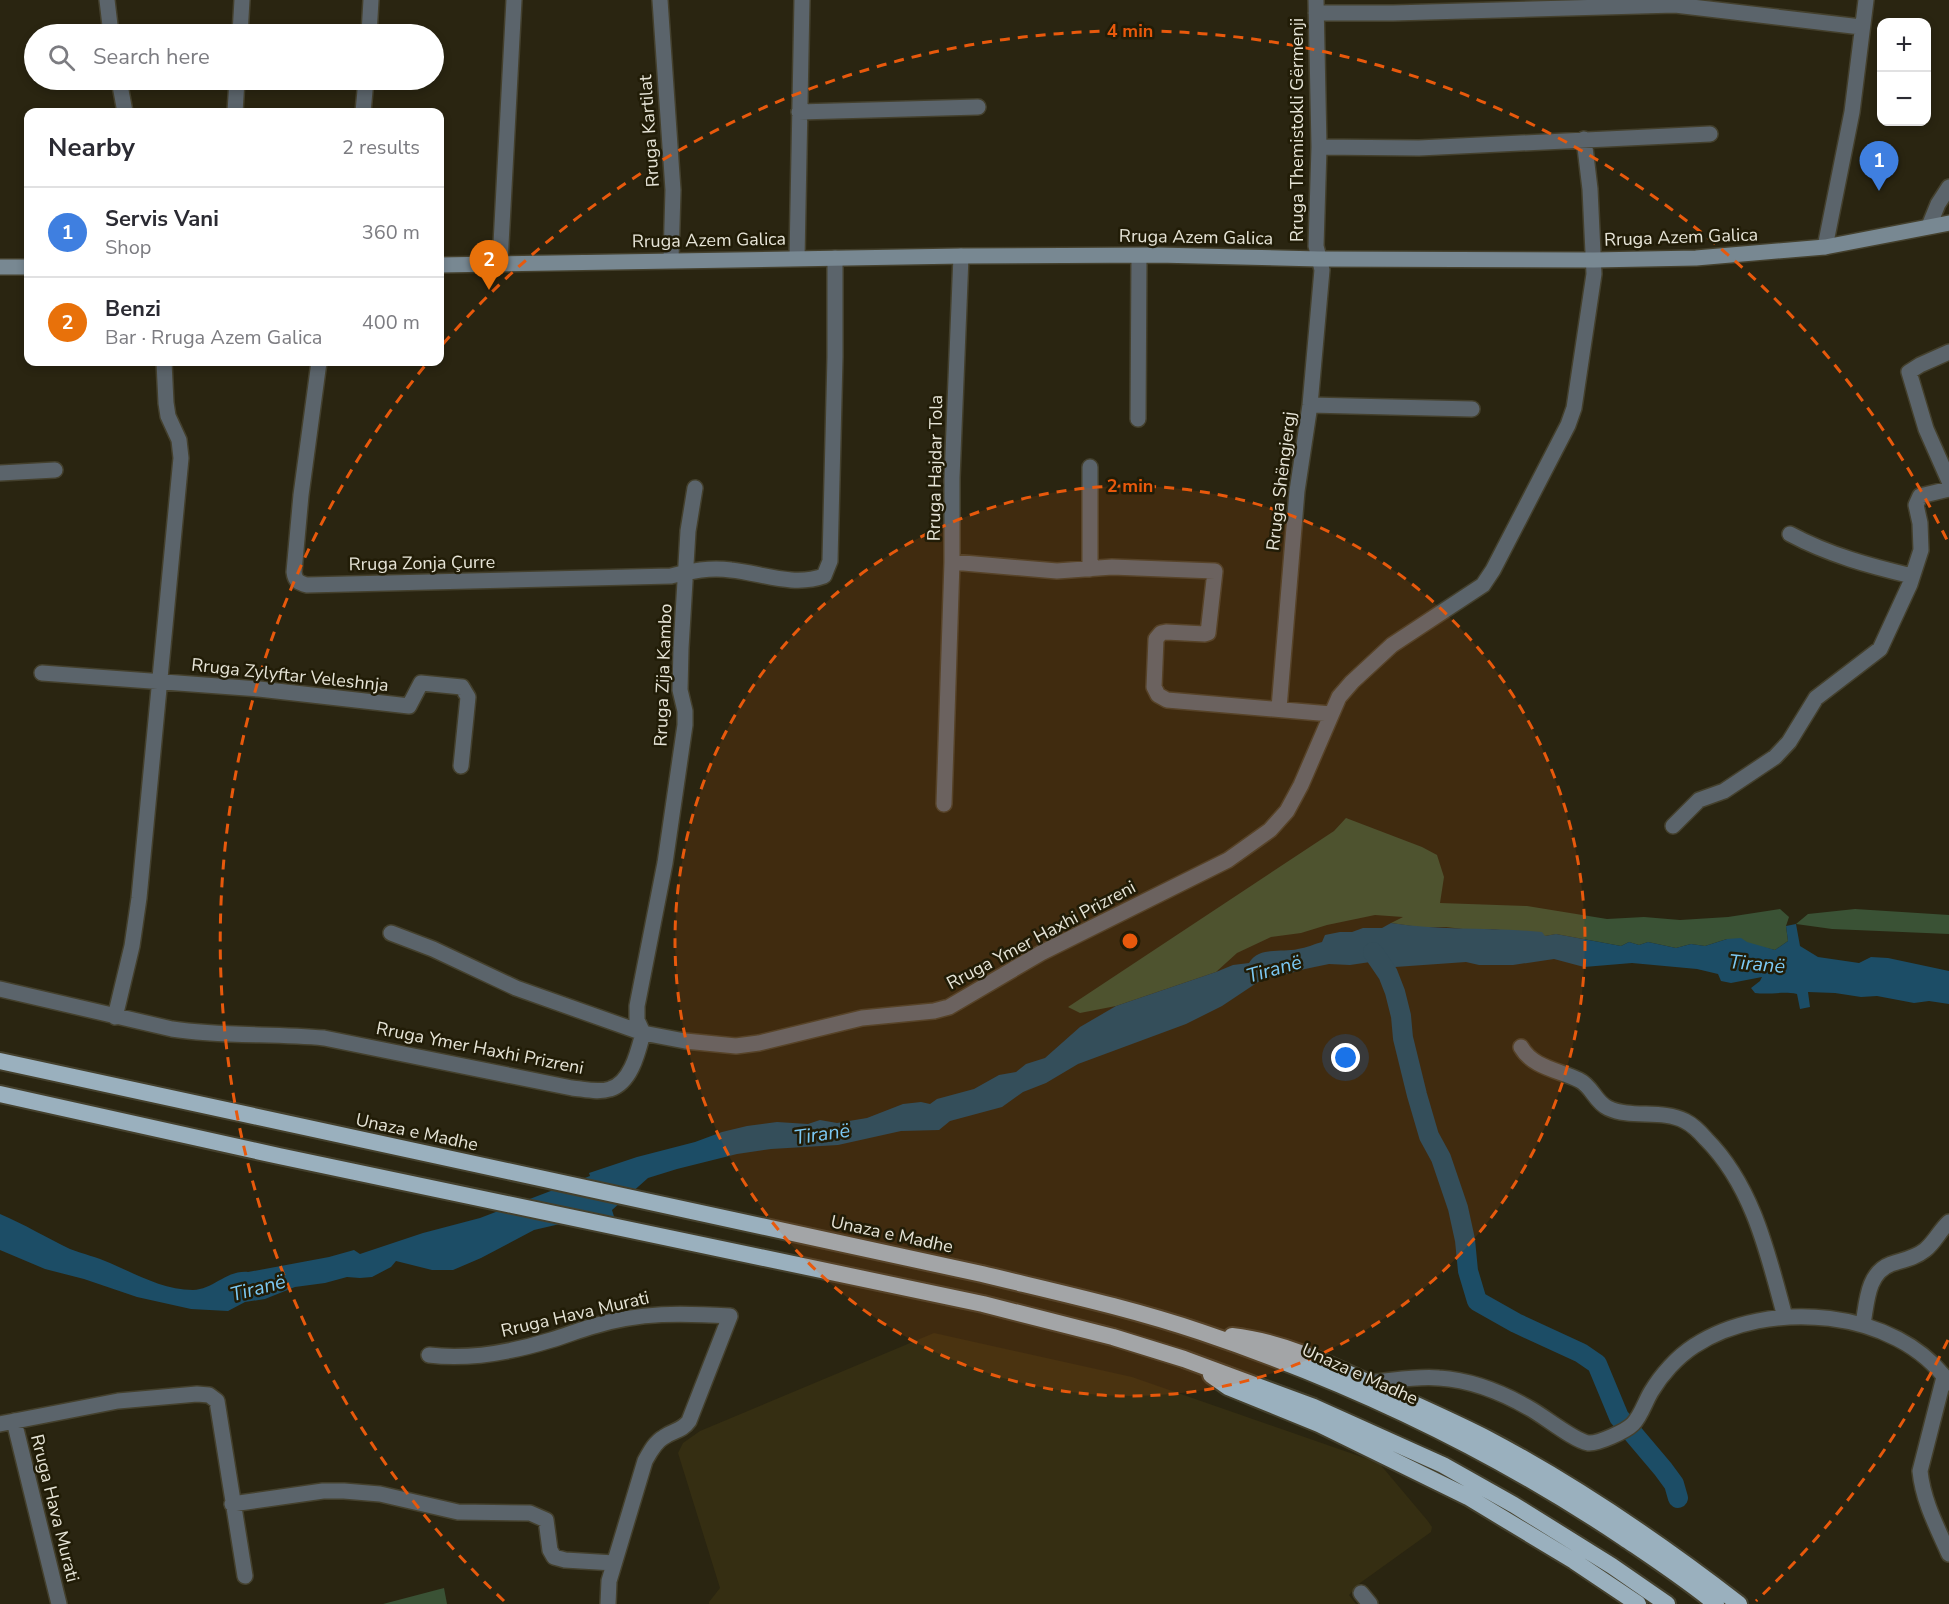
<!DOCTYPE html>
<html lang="en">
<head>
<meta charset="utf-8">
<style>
  :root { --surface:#fff; --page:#f2f2f3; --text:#2b2b33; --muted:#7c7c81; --line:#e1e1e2; --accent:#865588 }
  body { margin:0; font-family:"Nunito Sans",sans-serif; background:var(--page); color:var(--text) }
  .controls { position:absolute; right:18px; top:18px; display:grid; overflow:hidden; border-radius:12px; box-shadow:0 3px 9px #0003 }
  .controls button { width:54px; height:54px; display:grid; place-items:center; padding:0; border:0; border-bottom:2px solid var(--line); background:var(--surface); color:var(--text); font:30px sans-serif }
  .you { position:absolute; left:1346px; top:1058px; width:21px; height:21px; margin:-15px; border:4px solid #fff; border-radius:50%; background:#1a73e8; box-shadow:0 0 0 9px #1a73e833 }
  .badge { display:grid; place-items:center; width:39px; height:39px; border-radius:50%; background:var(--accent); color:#fff; font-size:20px; font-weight:700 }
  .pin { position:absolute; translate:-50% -50px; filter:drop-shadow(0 2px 3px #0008) }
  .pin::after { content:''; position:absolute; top:32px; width:21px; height:18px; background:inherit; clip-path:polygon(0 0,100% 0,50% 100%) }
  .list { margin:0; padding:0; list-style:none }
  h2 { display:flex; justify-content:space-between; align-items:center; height:78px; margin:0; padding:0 24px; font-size:26px }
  h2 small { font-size:20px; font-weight:400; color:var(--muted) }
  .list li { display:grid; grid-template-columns:39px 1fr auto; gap:18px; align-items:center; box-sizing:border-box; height:90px; padding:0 24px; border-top:2px solid var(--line) }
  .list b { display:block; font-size:22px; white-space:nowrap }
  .list p { margin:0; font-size:20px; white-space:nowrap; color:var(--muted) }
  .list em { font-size:20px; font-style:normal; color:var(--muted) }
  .icon { flex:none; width:33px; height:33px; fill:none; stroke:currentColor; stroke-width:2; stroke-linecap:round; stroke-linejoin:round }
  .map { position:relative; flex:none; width:1949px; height:1604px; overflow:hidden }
  .search { position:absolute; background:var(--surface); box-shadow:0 3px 9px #0003; left:24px; top:24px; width:420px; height:66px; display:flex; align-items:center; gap:15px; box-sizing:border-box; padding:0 21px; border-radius:33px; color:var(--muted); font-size:22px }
  .panel { position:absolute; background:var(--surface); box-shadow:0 3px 9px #0003; left:24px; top:108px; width:420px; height:258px; border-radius:12px }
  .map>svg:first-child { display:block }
</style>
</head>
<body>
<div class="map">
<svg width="1949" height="1604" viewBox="0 0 1949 1604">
  <rect width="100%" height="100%" fill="#2a2511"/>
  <!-- built -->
  <path fill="#352e12" d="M934 1333 1132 1377 1379 1463 1427 1520 1432 1527 1431 1532 1360 1583 1349 1595 1356 1604H709V1602L720 1588 678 1453 683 1443 700 1431Z"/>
  <!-- green -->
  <path fill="#3a5235" d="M1346 818 1422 847 1437 855 1444 877 1440 903 1527 906 1607 919 1644 917 1680 920 1728 917 1780 909 1789 917 1786 926 1788 941 1775 950 1727 939 1705 946 1691 944 1676 948 1648 942 1639 945 1629 942 1621 946 1556 934 1545 936 1493 929 1471 930 1446 927H1419L1391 923 1403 917 1375 915 1327 925 1301 933 1271 937 1237 953 1216 972 1116 1006 1080 1013 1068 1007 1334 831Z
    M1855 909 1949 915V934L1832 929 1796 924 1808 914Z
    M444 1588 447 1604H383Z"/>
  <!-- water -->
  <path fill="#1c4d66" d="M1391 923C1441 931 1492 927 1542 932L1545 936 1556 934 1621 946 1629 942 1639 945 1648 942 1676 948 1691 944 1705 946 1727 939 1741 938 1747 942 1775 950 1788 941 1786 926 1796 924 1800 946 1818 957 1859 963 1871 957 1888 958 1949 971V1004L1929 1001 1914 1003 1877 996 1861 997 1835 993 1808 992 1810 1007 1800 1009 1797 994C1782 991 1770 995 1755 993L1751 988 1760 981 1762 977 1731 983 1721 981 1718 974 1697 969 1632 963 1584 967 1554 959 1513 965H1479L1466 962 1395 967 1377 961 1350 965 1329 964 1305 969 1280 976 1264 978 1222 1006 1186 1024 1078 1064 1046 1083 1023 1092 1002 1107 950 1121 939 1130 901 1131 838 1145 771 1149 737 1154 677 1169 648 1178 612 1210 616 1223 607 1226 603 1214 534 1230 481 1258 453 1270H432L396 1261 391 1267 372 1277 360 1278 347 1277 325 1283 295 1287 265 1299 245 1302 228 1311 191 1309 137 1297 84 1279 45 1269 0 1250V1214C24 1224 47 1238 70 1249 83 1254 97 1257 110 1263 136 1274 163 1290 193 1290 213 1290 226 1270 248 1272L329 1257 354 1250 360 1254 423 1233 480 1218 590 1176 589 1173 637 1157 695 1142 722 1132 747 1126 777 1122 808 1124 820 1120 837 1123 867 1118 903 1104 921 1102 930 1104 937 1099 974 1089 999 1075 1016 1072 1026 1064 1045 1058 1080 1027 1116 1006 1216 972 1233 965 1249 963C1259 946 1282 953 1298 949 1306 948 1314 944 1322 942L1325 935 1340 932H1352L1363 928H1382Z"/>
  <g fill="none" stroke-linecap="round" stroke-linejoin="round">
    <!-- canal -->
    <path stroke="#1c4d66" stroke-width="20" d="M1373 952 1388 974 1395 992 1401 1016 1403 1038 1417 1095 1429 1136 1441 1158 1458 1208 1465 1240 1468 1271 1477 1301 1516 1323 1581 1353 1597 1364 1619 1417 1663 1469 1674 1484 1678 1498"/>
    <!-- minor casing -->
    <g stroke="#44402d" stroke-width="18">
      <path id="minor" d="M107 0 111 34
        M660 0 673 190 671 260
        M1316 13H1393L1675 5 1861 27
        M240 34 242 0
        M369 34 371 0
        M119 80 125 112
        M235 112 237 80
        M363 112 366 80
        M799 112 978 107
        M1319 147 1419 148 1710 134
        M1929 226 1938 204 1949 187
        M1825 247 1852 112 1866 0
        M797 258 802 0
        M500 263 514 0
        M1949 352 1920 365 1909 372 1926 429 1949 481
        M319 362 301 495 294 572C295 581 299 583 307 585L671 576C691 571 710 567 731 570 761 573 793 587 824 576L830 561 835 357V258
        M1310 405 1472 409
        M1138 419 1139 256
        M0 473 55 470
        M1790 534C1829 555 1870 566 1912 576
        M952 562 1057 571 1112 567 1215 571 1208 633 1205 634 1166 632 1161 633 1156 639 1154 687 1158 695 1167 700 1331 714
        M1090 569V467
        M42 673 259 689 409 706 421 683 462 687 468 697 461 766
        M1279 708 1297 491 1310 405 1322 270 1316 246 1319 147 1316 0
        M944 804 952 562V478L961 256
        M1673 826 1699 800 1724 791 1775 757 1789 742 1816 698 1880 649 1910 584 1921 550 1920 523 1916 505 1920 496 1949 489
        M391 933 433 949 516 988 643 1033 685 1041 736 1046 759 1043 862 1018 934 1011 949 1007 1041 953 1228 860 1270 830 1287 811 1301 785 1339 697 1352 682 1392 645 1483 585 1493 570 1568 425 1574 408 1594 274 1590 189 1584 139
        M0 989 172 1029C222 1037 274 1033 324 1038L572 1088C584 1089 598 1093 610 1089 631 1083 638 1052 643 1033
        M115 1017 132 946 139 898 181 458 179 440 168 416 166 403 164 362
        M643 1033 637 1020V1006L665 863 685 725V711L680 690 681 648 688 531 695 488
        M1521 1047C1533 1068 1559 1070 1579 1080 1592 1086 1595 1102 1608 1108 1631 1119 1662 1109 1685 1121 1693 1125 1700 1132 1706 1139 1753 1186 1768 1254 1785 1317
        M1863 1324C1867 1302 1867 1273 1891 1264 1903 1260 1915 1258 1925 1250 1935 1242 1940 1230 1949 1222
        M429 1355C468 1360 512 1352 551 1340 565 1336 579 1330 594 1326 641 1312 682 1313 730 1316L689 1421C682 1431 674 1430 664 1437 655 1442 650 1452 645 1461L609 1581 608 1604
        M1944 1377 1920 1471C1923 1501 1937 1527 1949 1554
        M1376 1382C1397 1380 1418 1376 1439 1378 1470 1380 1503 1393 1529 1408 1544 1416 1573 1440 1588 1443 1598 1444 1626 1431 1633 1424 1641 1416 1645 1402 1651 1392 1661 1375 1677 1357 1694 1346 1767 1298 1897 1308 1949 1383
        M14 1421 59 1604
        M0 1424 118 1401 197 1394 209 1395 217 1401 245 1576
        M232 1504 323 1491H344L380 1494 458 1512 530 1513 546 1520 550 1550 554 1557 565 1560 614 1563
        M1361 1593 1370 1604"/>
    </g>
    <!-- secondary casing -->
    <g stroke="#44402d" stroke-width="18">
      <path id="secondary" d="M440 265 961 256 1157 255 1319 259 1594 260 1696 258 1825 247 1949 223
        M0 267H28"/>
    </g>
    <!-- trunk casing -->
    <g stroke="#44402d" stroke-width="20">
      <path id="trunk" d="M0 1061 982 1274C1056 1292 1130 1308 1201 1332 1350 1382 1494 1451 1624 1538 1655 1559 1687 1580 1716 1604
        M0 1094 279 1156 983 1304 1113 1337 1184 1359 1314 1407 1443 1465 1514 1505 1612 1566 1667 1604
        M1232 1336C1287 1342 1336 1368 1386 1391 1420 1407 1455 1422 1488 1439 1577 1486 1660 1543 1739 1604
        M1211 1375 1228 1387 1319 1424 1468 1497 1574 1561 1638 1604"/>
    </g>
    <!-- minor -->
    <use href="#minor" stroke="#5b646b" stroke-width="15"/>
    <!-- secondary -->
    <use href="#secondary" stroke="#788892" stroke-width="15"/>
    <!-- trunk -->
    <use href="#trunk" stroke="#9ab0be" stroke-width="16"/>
  </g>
  <!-- distance rings -->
  <circle cx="1130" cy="941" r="455" fill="#e8590c" fill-opacity=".12"/>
  <g fill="none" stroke="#e8590c" stroke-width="3" stroke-dasharray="10 8">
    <circle cx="1130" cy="941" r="455"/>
    <path d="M1948 1340A910 910 0 0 1 1756 1601M504 1601A910 910 0 0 1 428 362M443 344A910 910 0 0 1 1948 542"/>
  </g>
  <g text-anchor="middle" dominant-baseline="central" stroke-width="5" stroke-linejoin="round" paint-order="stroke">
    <!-- street labels -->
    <g font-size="18" fill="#e6e4d7" stroke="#211c07">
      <text transform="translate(1297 130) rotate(-90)">Rruga Themistokli Gërmenji</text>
      <text transform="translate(649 131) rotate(-94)">Rruga Kartilat</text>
      <text transform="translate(1196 237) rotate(1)">Rruga Azem Galica</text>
      <text transform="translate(1681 237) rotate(-2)">Rruga Azem Galica</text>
      <text transform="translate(709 240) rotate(-1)">Rruga Azem Galica</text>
      <text transform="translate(935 468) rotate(-89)">Rruga Hajdar Tola</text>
      <text transform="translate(1281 481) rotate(-83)">Rruga Shëngjergj</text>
      <text transform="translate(422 563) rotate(-1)">Rruga Zonja Çurre</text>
      <text transform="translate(290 675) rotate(6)">Rruga Zylyftar Veleshnja</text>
      <text transform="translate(663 675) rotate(-88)">Rruga Zija Kambo</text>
      <text transform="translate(1041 935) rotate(-28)">Rruga Ymer Haxhi Prizreni</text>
      <text transform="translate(480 1048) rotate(11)">Rruga Ymer Haxhi Prizreni</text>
      <text transform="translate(417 1132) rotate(12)">Unaza e Madhe</text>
      <text transform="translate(892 1234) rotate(12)">Unaza e Madhe</text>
      <text transform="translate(575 1314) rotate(-13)">Rruga Hava Murati</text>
      <text transform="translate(1360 1374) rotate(24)">Unaza e Madhe</text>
      <text transform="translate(55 1508) rotate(76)">Rruga Hava Murati</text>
    </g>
    <!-- water labels -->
    <g font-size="20" font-style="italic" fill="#7cc9f4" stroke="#211c07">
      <text transform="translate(1757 964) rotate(5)">Tiranë</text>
      <text transform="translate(1274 969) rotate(-16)">Tiranë</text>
      <text transform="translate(822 1134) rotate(-8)">Tiranë</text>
      <text transform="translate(258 1288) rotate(-15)">Tiranë</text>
    </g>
  </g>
  <circle cx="1130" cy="941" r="9" fill="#e8590c" stroke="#211c07" stroke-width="3"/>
  <g font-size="18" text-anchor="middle" font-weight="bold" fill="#e8590c" stroke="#211c07" stroke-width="5" stroke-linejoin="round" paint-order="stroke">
    <text x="1130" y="37">4 min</text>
    <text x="1130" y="492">2 min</text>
  </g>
</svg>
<div class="controls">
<button>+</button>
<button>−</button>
</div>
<div class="you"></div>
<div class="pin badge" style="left:1879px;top:191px;background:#3f7fe0">1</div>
<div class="pin badge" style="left:489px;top:290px;background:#e8710a">2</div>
<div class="search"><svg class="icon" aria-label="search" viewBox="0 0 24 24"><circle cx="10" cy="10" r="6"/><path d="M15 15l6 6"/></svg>Search here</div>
<section class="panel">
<h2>Nearby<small>2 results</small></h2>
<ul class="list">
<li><span class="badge" style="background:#3f7fe0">1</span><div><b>Servis Vani</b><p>Shop</p></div><em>360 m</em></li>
<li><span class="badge" style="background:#e8710a">2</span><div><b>Benzi</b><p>Bar · Rruga Azem Galica</p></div><em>400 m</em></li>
</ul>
</section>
</div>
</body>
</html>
